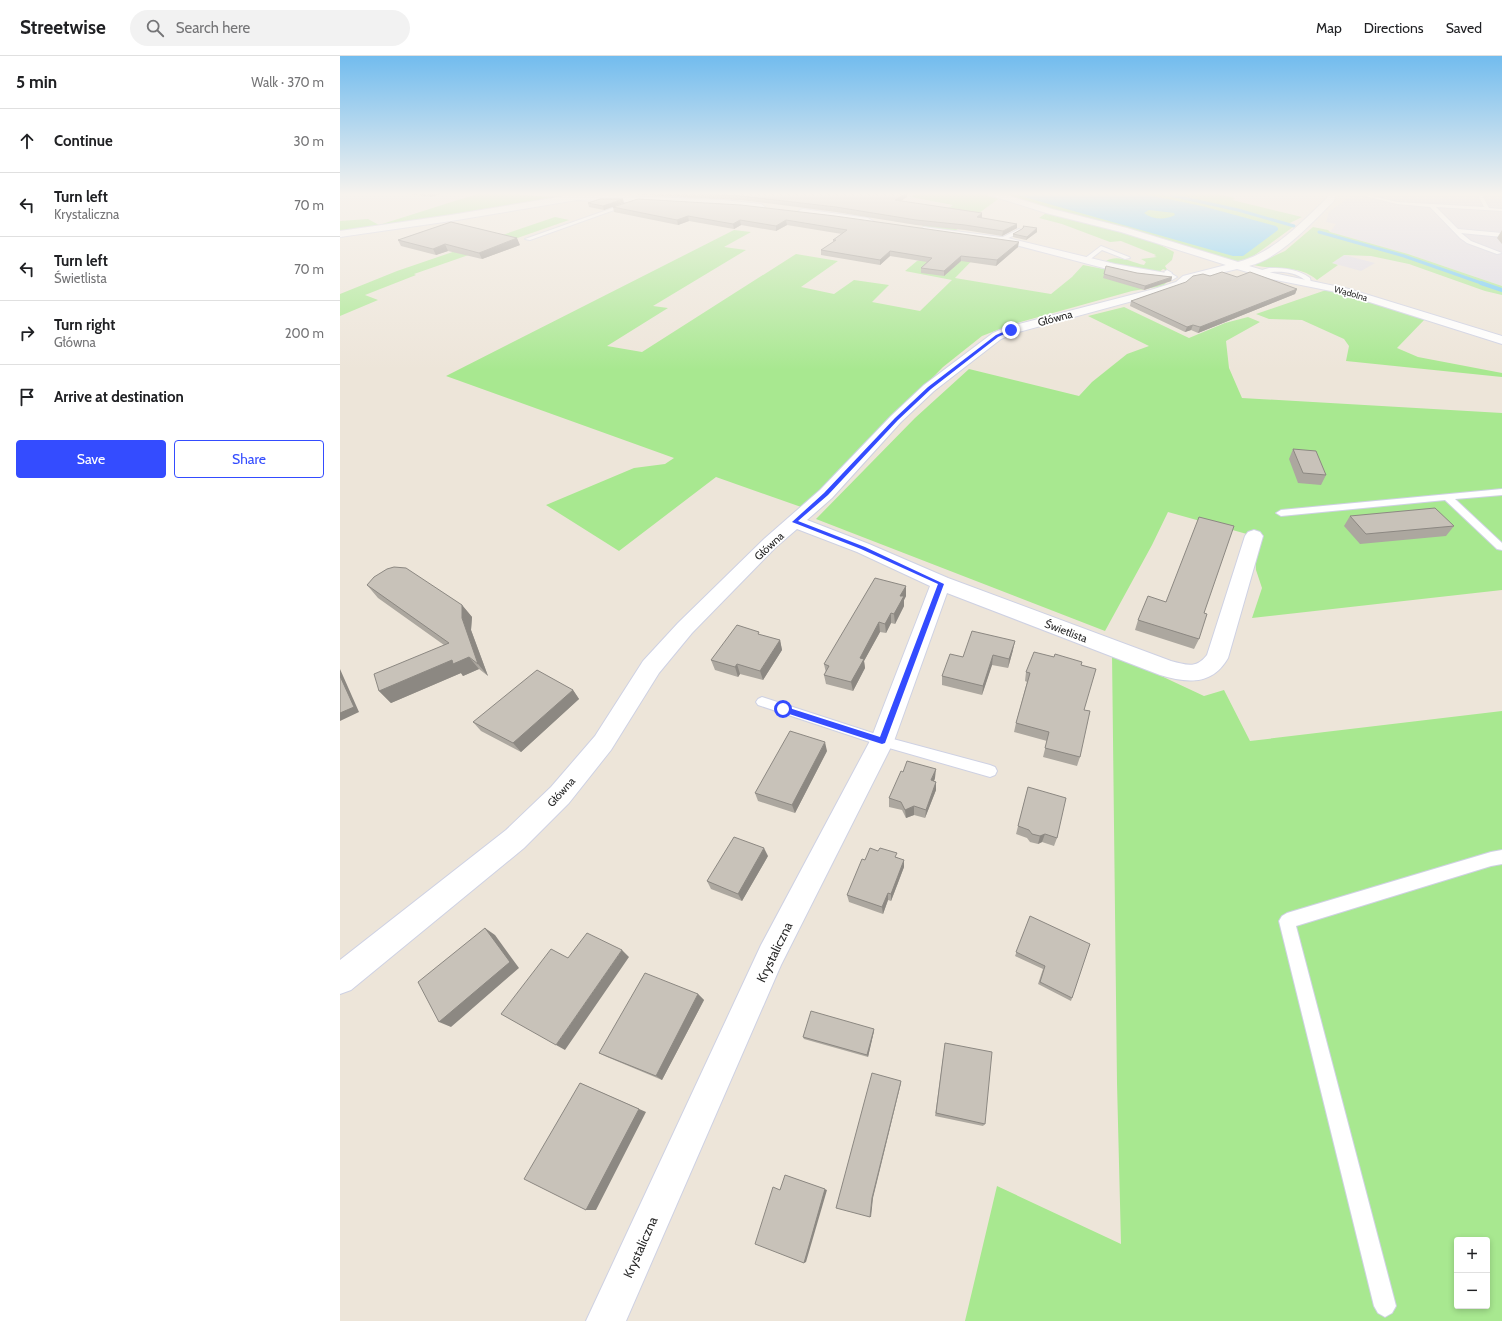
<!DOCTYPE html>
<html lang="en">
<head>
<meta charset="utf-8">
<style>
  :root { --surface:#fff; --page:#f2f2f2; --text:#202124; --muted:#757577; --line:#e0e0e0; --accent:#344cff }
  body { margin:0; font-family:Cabin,sans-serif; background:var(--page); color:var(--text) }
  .controls { position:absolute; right:12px; bottom:12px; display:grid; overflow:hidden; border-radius:4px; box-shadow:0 2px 6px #0003 }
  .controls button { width:36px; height:36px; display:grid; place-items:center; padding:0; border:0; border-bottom:1px solid var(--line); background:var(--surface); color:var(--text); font:20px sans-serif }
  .stop { position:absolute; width:12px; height:12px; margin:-9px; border:3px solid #344cff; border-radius:50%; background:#fff }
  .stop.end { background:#344cff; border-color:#fff; box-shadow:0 1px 4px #0008 }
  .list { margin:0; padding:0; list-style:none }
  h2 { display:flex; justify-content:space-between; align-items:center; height:52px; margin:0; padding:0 16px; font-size:17px }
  h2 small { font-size:13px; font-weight:400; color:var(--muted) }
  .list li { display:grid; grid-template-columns:26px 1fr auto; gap:12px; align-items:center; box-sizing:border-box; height:64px; padding:0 16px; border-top:1px solid var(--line) }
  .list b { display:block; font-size:15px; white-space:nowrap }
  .list p { margin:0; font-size:13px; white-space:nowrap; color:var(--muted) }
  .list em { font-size:13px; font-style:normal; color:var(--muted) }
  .actions { display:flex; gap:8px; padding:12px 16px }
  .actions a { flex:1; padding:9px 0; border:1px solid var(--accent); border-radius:4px; text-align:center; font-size:14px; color:var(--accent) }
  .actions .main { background:var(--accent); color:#fff }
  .icon { flex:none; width:22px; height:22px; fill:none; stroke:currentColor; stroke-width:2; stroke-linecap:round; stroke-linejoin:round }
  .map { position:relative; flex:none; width:1162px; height:1265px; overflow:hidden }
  header { display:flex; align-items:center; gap:24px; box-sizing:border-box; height:56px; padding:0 20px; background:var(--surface); border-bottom:1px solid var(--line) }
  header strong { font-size:19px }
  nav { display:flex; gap:22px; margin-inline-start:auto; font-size:14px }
  .search { width:280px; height:36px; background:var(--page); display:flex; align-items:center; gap:10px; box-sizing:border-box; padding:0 14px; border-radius:22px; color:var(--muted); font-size:15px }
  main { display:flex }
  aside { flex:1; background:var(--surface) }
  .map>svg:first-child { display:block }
</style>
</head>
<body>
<header>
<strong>Streetwise</strong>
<div class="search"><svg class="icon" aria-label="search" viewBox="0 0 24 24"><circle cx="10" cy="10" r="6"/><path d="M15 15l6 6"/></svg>Search here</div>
<nav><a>Map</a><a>Directions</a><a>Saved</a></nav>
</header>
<main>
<aside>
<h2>5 min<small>Walk · 370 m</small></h2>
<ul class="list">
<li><svg class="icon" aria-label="ahead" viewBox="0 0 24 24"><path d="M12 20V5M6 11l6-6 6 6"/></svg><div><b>Continue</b></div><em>30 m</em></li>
<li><svg class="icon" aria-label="left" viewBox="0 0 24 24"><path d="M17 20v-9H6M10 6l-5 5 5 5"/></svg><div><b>Turn left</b><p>Krystaliczna</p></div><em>70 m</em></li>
<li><svg class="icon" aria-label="left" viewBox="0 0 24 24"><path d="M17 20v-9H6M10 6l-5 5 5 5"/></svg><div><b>Turn left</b><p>Świetlista</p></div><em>70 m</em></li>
<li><svg class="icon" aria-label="right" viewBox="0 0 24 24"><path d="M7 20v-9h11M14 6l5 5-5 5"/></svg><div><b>Turn right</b><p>Główna</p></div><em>200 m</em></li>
<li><svg class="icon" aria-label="arrive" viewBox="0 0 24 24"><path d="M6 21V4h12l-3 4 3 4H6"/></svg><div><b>Arrive at destination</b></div></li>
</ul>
<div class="actions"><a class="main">Save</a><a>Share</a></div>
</aside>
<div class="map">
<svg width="1162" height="1265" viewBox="0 0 1162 1265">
  <rect width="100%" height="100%" fill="#ede5d9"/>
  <!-- industrial -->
  <path fill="#dedae4" d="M1020 137H1162V230L1068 198 990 176 996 168 986 166 989 156 1012 139Z
    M1004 199 1035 207 1021 215 992 207Z"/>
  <!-- green -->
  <path fill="#a8e890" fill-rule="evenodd" d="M140 137H165L221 142 0 176V165L28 163 39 169Z
    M569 137H652L662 140 615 175 582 170 613 149 571 141 575 138Z
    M657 137H876L895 142 892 144 962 161 946 169 953 171 908 204 895 205 706 152Z
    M709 155 803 180 834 196 832 204 825 210 828 215 823 213 819 216 798 215 766 205C777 198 791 206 804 209L806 206 801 203 817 201 814 200 816 199 781 185 770 186 722 168 699 162Z
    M215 161 229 164 74 218 76 219 25 239 38 244 0 260V238L57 215Z
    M973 171 988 174 990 176 1068 198 1162 230V239L1145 235 1069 208 1031 200 1004 199 992 207 998 209 977 224C959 208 936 215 914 209L945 195Z
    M394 174 411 176 384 191 406 194 313 250 328 252 267 290 302 296 456 198 498 205 461 231 494 238 514 224 549 229 532 246 580 255 612 224 565 215 577 205 650 186 615 222 711 238 732 221 743 209 820 224 826 227 823 230 792 235 673 268 642 280 603 311 464 452 376 421 279 495 206 449 294 412 325 408 334 402 106 320Z
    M989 233 1086 262 1057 292 1078 301 1162 317V321L1006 305 1009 290 1004 283 962 264 929 263 916 258Z
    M784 251 849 282 885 267 908 261 920 266 886 285 889 312 902 342 1162 357V534L912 562 922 532 916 514 914 480 828 456 812 489 765 575 476 463 575 362 629 313 739 340 752 326 787 298 809 290 748 260Z
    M772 597 864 640 884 634 910 685 1162 655V1265H625L657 1130 781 1188 777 1027ZM1117 1184H1147V1250H1117Z"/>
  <!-- water -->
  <path fill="#62c7f8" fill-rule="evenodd" d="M670 137H798L862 150 936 170 938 172V174L903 200H893ZM809 154 834 157 835 159C826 164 813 164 804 157Z"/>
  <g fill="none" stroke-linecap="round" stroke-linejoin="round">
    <!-- stream-far1 -->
    <path stroke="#62c7f8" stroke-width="3" d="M821 137 898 154 954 170
      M979 176 1064 200 1144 228"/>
    <!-- stream -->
    <path stroke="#62c7f8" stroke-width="4" d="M1141 227 1162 234"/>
    <!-- service casing -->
    <g stroke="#ced1e3" stroke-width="2">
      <path id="service" d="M182 137 236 140 239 137H243L237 142Z
        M1013 137H1019L1057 146 1144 151 1137 137H1141L1149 152 1162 153V155L1096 151 1118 173 1162 177V181L1121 177 1131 185 1162 197 1157 198 1127 187 1120 182 1090 151 1057 148Z
        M287 147 291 148 190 184 185 183Z
        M679 173 682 175 681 176 662 185 657 184Z
        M761 190 789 201 790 202 785 203 762 194 748 205H744V203Z
        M929 212C944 212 958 213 970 222L971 227 966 228 965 224C955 216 943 215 931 216 925 216 919 219 915 216Z
        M827 214 832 217 829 222 827 223 824 221 826 218 824 216Z
        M1162 433V439L1115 443 1162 487V494L1157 493 1105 444 941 460 936 457 941 454Z
        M422 641 542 680 650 709 655 711 657 715 655 719 650 721 542 690 418 649 416 646 418 643Z
        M1162 794V808L1151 810 956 870 1056 1250 1052 1257 1045 1261 1038 1257 1034 1250 939 865 942 860 947 857 1151 796Z"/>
    </g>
    <!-- minor casing -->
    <g stroke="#ced1e3" stroke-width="2">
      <path id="minor" d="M648 137H660L712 153 787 172 898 206C933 197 961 167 987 142L988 137H996L994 145C971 167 941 202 909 210L933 217 1009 233 1162 280V288L1001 237 931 223 897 213 851 224 844 230 822 237 675 277 661 283 594 335 561 366 492 442 467 464 529 488 608 522 831 605C847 609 856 613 867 599L905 480 908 476 914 474 920 476 923 480 888 602C872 630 847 627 820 619L607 537 554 685 441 909 286 1265H246L421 889 531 683 590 530 517 496 457 473 436 491 352 577 319 617 271 694 229 747 184 792 11 934 0 938V904L166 774 211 731 255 680 303 605 338 567 424 483 480 434 551 360 584 329 653 277 667 271 814 233 836 226 843 220 886 209 781 176 706 157 649 139Z
        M237 138 383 144 421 148 425 151 421 154 383 150 237 144 111 165 0 181V175L111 159Z
        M463 153 528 162 533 165 528 168 460 158 458 156 460 154Z
        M584 171 668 182 775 208 832 218 837 221 832 224 775 215 668 187 581 176 579 174Z"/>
    </g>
    <!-- service -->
    <use href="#service" fill="#fff" fill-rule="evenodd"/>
    <!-- minor -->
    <use href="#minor" fill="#fff" fill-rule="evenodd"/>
  </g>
  <!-- wall -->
  <path fill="#aca79f" d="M58 137H104L91 141Z
    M283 137H566L567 141 561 145 642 162 677 172 662 180 625 174 576 169 496 156 402 144 283 138Z
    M283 143 264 154 249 151 248 147Z
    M298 143 678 191 656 210 621 205 604 220 581 217V212L587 206 550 200 540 209 481 199V194L493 186V184L502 178 447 169 436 175 401 169 394 173 349 165 338 169 274 156 273 151Z
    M683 170 697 176 686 184 673 181V178L682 173Z
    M1162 174V188L1157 182Z
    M58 184 180 189 142 203 108 195 96 199 61 190Z
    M766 210 797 217 832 221 831 225 804 234 763 222Z
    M870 220 897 221 957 233 955 238 858 277 851 274 845 276 790 250 791 245Z
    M953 393 986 419 981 429 958 427 949 403Z
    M1010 460 1114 470 1106 480 1020 488 1004 470Z
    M27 529 122 549 132 561 131 574 148 620 139 613 123 620 121 617 51 647 39 635 104 589 38 542Z
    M566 530V540L564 544V550L555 568 551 567 546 577 540 576 524 605 525 612 513 635 486 628 484 619 486 617 484 608Z
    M864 557 859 583 854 593 795 574 798 564Z
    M420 579 440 584 442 594 423 624 400 618 398 621 375 614 371 604Z
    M673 594 668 612 652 609 642 639 602 629V620L623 601Z
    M741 609 744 654 740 701 737 710 703 701 707 685 674 676 676 667 687 626 685 625 686 616Z
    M233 634 239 643 181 696 141 675 133 666Z
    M487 695 455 757 418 745 415 737Z
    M595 722 594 725 596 726V734L585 762 574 759 566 762 562 754 549 751V742Z
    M688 731 717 782 714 790 702 786 698 788 690 786 687 782 676 778Z
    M428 800 402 845 371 833 367 825Z
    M557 801 564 811 551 845 548 844 543 858 509 846 507 839 525 804Z
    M690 860 732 942 731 945 698 928 703 913 675 900Z
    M358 938 364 944 322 1024 267 1001 259 997Z
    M534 975 528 1001 464 983 463 981Z
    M605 987 645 1068 643 1070 595 1060Z"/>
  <!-- shaded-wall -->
  <path fill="#8c8882" d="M89 137H104L91 141Z
    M567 137V141L555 148V144Z
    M283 143 284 147 264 154 263 150Z
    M642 157V162L637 161Z
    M348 160 349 165 338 169 337 164Z
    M400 164 401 169 394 173 393 168Z
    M446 164 447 169 436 175V170Z
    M677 168V172L662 180 663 175Z
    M697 172V176L686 184 687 181Z
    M177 182 180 189 142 203 139 197Z
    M679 186 678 191 656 210 657 204Z
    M105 188 108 195 96 199 93 193Z
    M550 195V200L540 209V204Z
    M621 200V205L604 220V215Z
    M832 221 831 225 804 234 805 230Z
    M957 233 955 238 858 277 860 271Z
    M853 269 851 274 845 276 847 271Z
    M566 530V540L564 544V550L555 568 554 558 560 540Z
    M122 549 132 561 131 574 148 620 138 608 122 562Z
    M551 557V567L546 577 545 568Z
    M539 566 540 576 524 605 525 612 513 635 511 626 520 602Z
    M440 584 442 594 423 624 420 615Z
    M675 585 673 594 668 612 669 603Z
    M653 599 652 609 642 639 643 630Z
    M129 601 139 613 123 620 121 617 51 647 39 635 112 604Z
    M397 608 400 618 398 621 395 611Z
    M0 613 19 656 0 665Z
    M233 634 239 643 181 696 173 687Z
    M485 686 487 695 455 757 452 749Z
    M596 713 595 722 591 733V724Z
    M596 726V734L585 762 586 754Z
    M574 750V759L566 762 565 754Z
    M705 778 702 786 698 788 700 780Z
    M424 792 428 800 402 845 398 838Z
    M564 804V811L551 845V838Z
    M548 837V844L543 858 542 851Z
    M145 872 155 879 179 912 111 971 99 966Z
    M282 894 289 901 225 994 216 989Z
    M358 938 364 944 322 1024 316 1020Z
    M534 973V975L528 1001 527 999Z
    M561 1025V1027L533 1142 531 1161H530L532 1142Z
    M240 1027 306 1056 256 1154H246Z
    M445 1119 487 1134 466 1206 464 1207Z"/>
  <!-- building -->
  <path fill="#c8c2b9" stroke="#8c8882" d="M343 137H567L555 144 642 157 637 161 677 168 663 175 625 169 576 164 496 151 401 140Z
    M260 143H283L263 150 248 147Z
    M298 143 401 149 495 160 679 186 657 204 621 200 604 215 581 212 592 202 550 195 540 204 481 194 496 184H493L507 174 446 164 436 170 400 164 393 168 348 160 337 164 273 151Z
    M111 166 177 182 139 197 105 188 93 193 58 184Z
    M683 170 697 172 687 181 673 178 682 173 684 171Z
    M766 210 797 217 832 221 805 230 764 218Z
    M882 216 897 221 910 216 957 233 860 271 853 269 847 271 791 245 846 226 853 220 863 218 870 220Z
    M953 393 976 395 986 419 963 417Z
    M1095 452 1114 470 1026 478 1010 460Z
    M859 461 894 470 864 557 867 558 859 583 798 564 808 540 826 546Z
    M54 511 66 512 122 549V562L138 608 129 601 113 608 112 604 39 635 34 618 109 587 27 529 34 521 47 513Z
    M535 522 566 530 560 540H564L554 558 551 557 545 568 539 566 520 602 524 603 511 626 484 619 489 610 484 608Z
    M397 569 419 576 418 578 440 584 420 615 397 608 395 611 371 604Z
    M632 575 675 585 669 603 653 599 643 630 602 620 610 598 623 601Z
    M694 596 714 601 715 598 742 606 741 609 756 613 744 654 750 655 740 701 705 692 709 676 676 667 690 617 686 616Z
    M197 614 233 634 173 687 133 666Z
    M0 620 14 651 0 657Z
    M450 675 485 686 452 749 415 737Z
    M567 705 596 713 591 724 596 726 586 754 574 750 565 754 561 746 549 742 561 715 563 716Z
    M688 731 726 742 717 782 705 778 700 780 692 778 689 774 678 770Z
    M394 781 424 792 398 838 367 825Z
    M530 792 538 795 540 792 557 797 555 801 564 804 551 838 548 837 542 851 507 839 522 803 525 804Z
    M690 860 750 888 732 942 700 926 705 910 676 896Z
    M145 872 170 906 99 966 78 926Z
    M247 877 282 894 216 989 161 958 211 893 228 902Z
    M305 917 358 938 316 1020 259 997Z
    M471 955 534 973 527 999 463 981Z
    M605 987 652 996 645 1068 596 1057Z
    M532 1017 561 1025 532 1142 530 1161 496 1152Z
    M240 1027 299 1053 246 1154 184 1123Z
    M445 1119 485 1133 464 1207 415 1188 433 1131 440 1134Z"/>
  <!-- sky -->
  <linearGradient id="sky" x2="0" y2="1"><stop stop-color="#72bcee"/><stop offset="0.44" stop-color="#f7f3ee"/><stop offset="1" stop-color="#f7f3ee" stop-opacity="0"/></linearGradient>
  <rect width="1162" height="314" fill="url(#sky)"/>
  <!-- route -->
  <path fill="#344cff" d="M670 273 673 274 658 281 591 333 558 364 488 439 458 465 525 491 604 528 545 687 542 688 440 655V651L443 650 540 681 598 528 521 493 452 466 484 437 555 362 588 331 656 279Z"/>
  <g text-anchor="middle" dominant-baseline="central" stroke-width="3.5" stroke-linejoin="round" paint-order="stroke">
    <!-- far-street labels -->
    <g font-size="9" fill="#292929" stroke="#fff">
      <text transform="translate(1011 237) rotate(16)">Wądolna</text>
    </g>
    <!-- street labels -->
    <g font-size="11" fill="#292929" stroke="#fff">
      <text transform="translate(715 262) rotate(-15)">Główna</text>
      <text transform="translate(429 490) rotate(-43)">Główna</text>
      <text transform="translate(726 575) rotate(21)">Świetlista</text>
      <text transform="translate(221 736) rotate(-48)">Główna</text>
    </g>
    <!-- near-street labels -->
    <g font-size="13" fill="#292929" stroke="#fff">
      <text transform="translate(434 896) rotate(-64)">Krystaliczna</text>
      <text transform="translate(300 1191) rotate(-66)">Krystaliczna</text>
    </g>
  </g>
</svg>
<div class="controls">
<button>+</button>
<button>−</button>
</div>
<div class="stop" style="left:443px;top:653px"></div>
<div class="stop end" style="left:671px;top:274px"></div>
</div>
</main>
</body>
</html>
